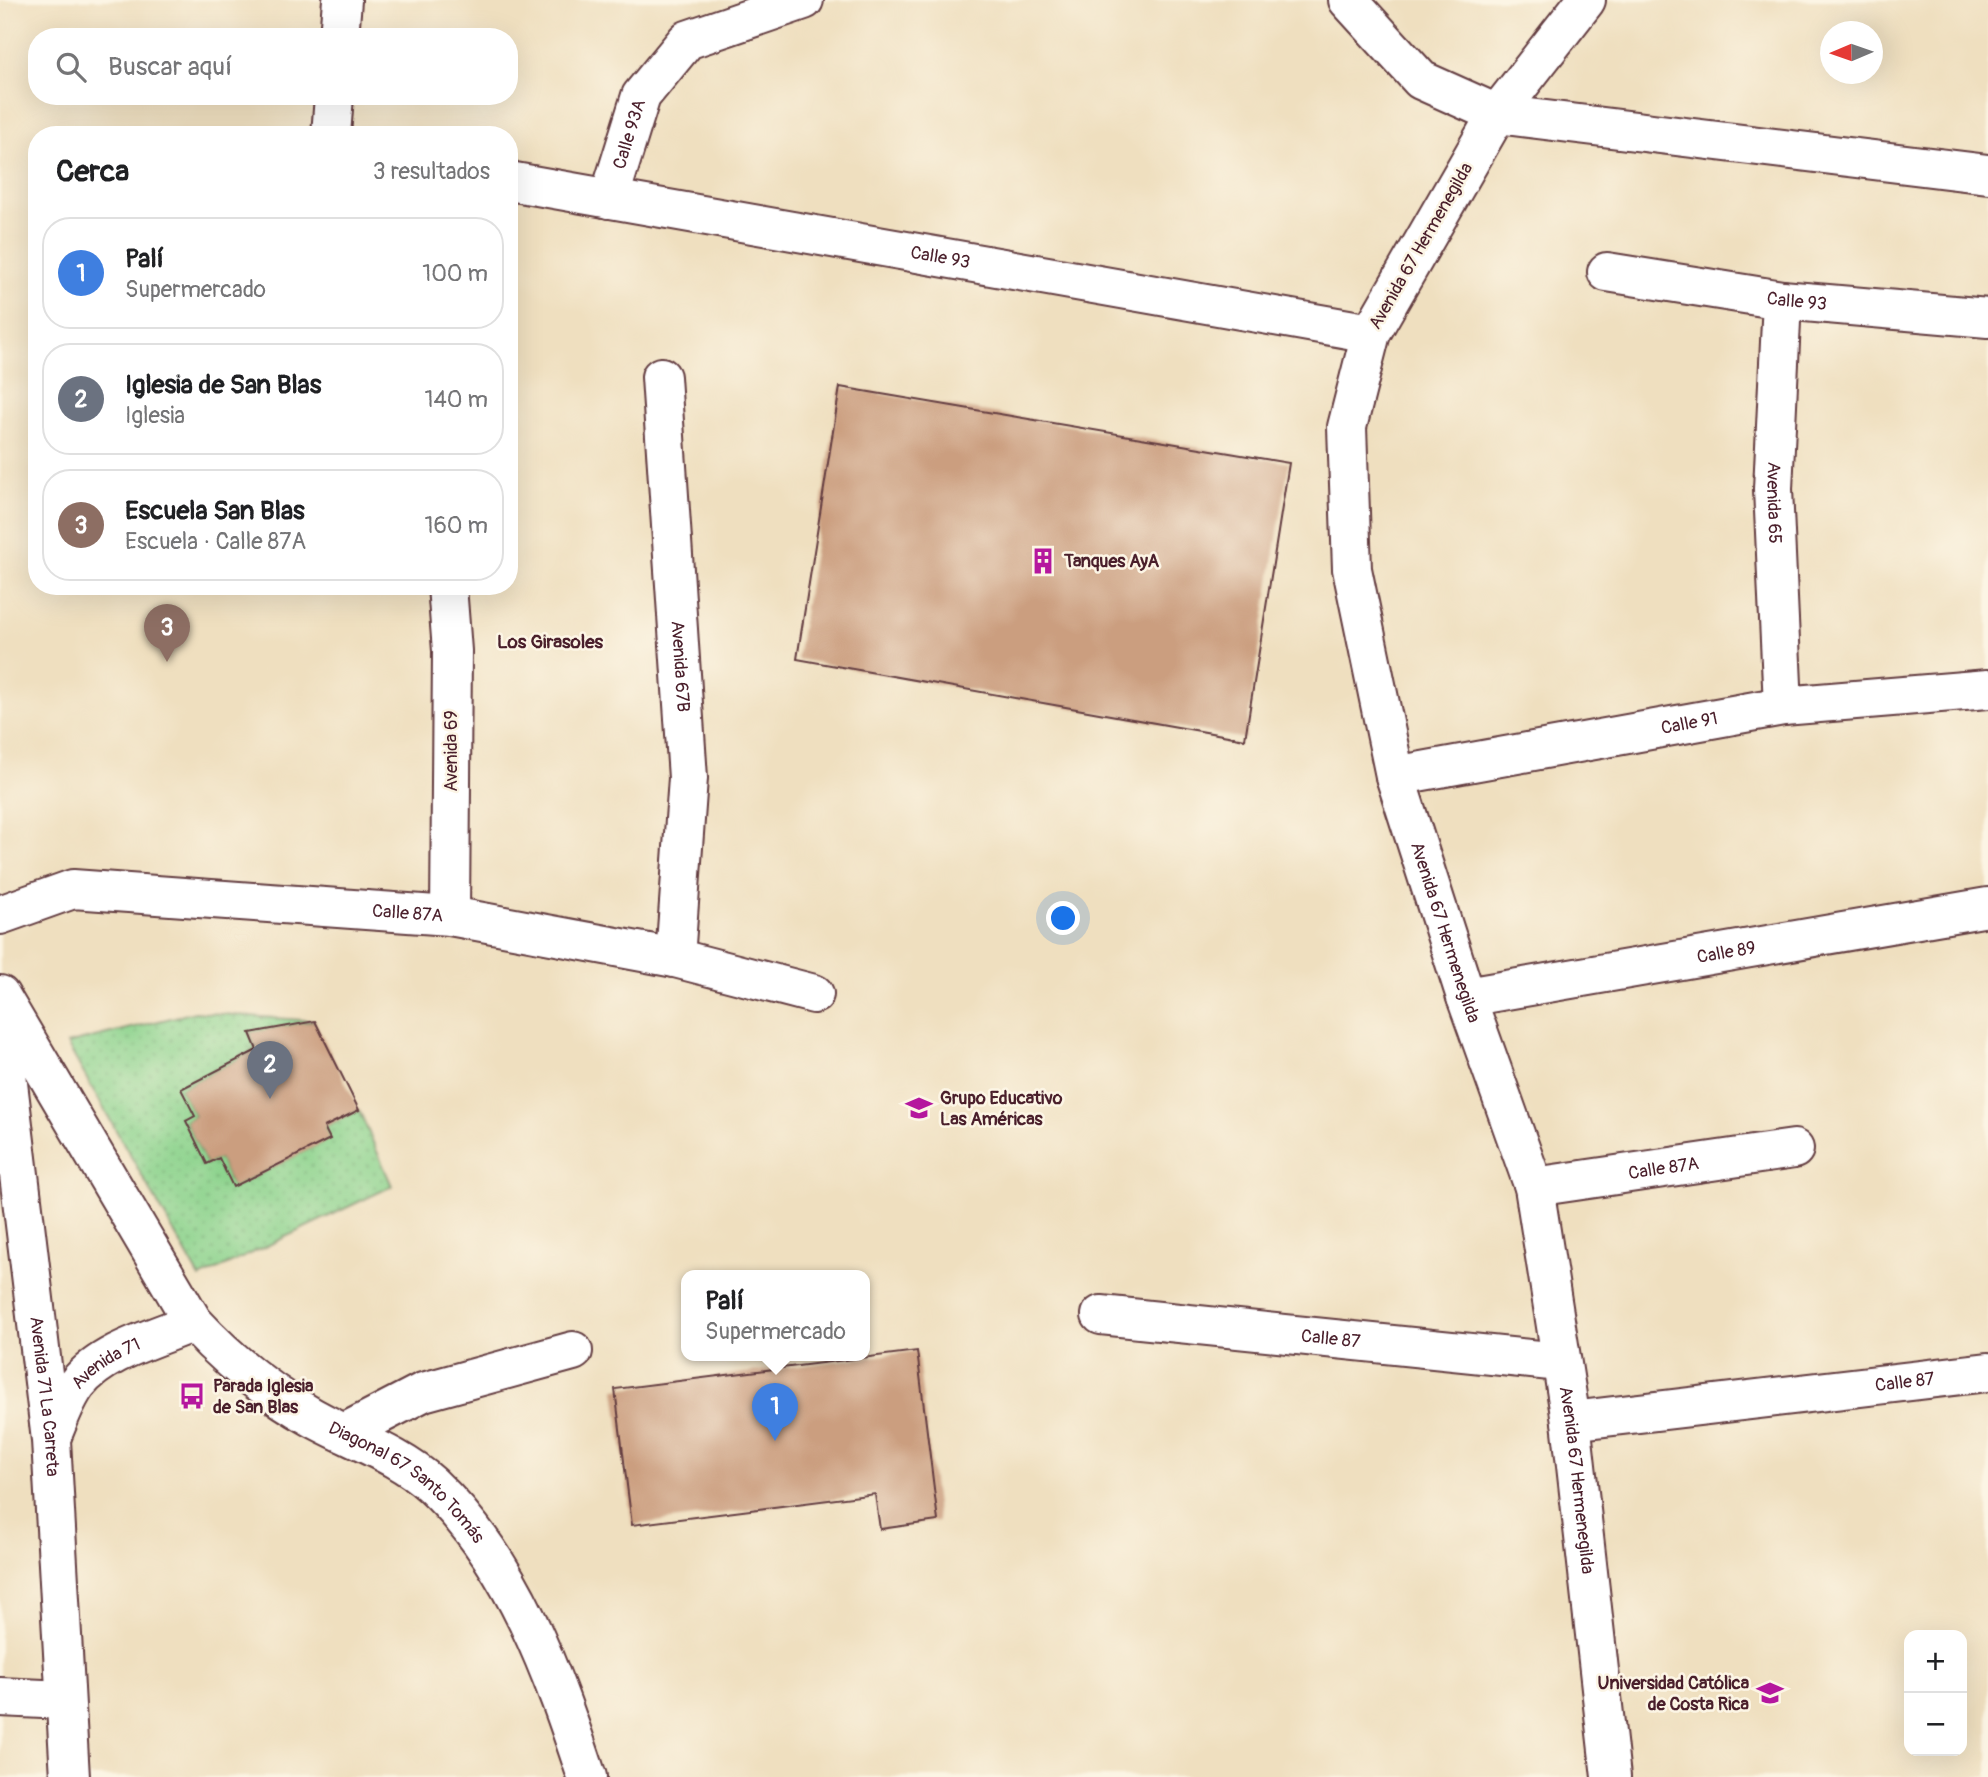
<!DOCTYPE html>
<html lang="es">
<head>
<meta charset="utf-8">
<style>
  :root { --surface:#fff; --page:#f6f6f6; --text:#202124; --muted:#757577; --line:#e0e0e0; --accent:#b5179e }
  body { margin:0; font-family:Pangolin,sans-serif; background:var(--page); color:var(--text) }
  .controls { position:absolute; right:21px; bottom:21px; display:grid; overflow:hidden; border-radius:14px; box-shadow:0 7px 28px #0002 }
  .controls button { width:63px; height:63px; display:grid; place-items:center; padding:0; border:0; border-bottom:2px solid var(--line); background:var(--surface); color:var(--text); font:35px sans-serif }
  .compass { position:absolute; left:1820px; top:21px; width:63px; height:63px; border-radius:50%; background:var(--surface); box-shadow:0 7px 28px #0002; rotate:268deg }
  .you { position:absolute; left:1064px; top:919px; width:24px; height:24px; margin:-18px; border:5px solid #fff; border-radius:50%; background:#1a73e8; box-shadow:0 0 0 10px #1a73e833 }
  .badge { display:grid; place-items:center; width:46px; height:46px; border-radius:50%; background:var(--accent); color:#fff; font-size:23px; font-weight:700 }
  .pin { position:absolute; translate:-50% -58px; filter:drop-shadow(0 2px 4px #0008) }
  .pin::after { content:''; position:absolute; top:37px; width:24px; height:21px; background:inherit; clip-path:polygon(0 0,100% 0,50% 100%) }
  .popup { position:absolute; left:681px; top:1270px; width:189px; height:91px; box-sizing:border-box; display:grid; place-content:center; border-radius:14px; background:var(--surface); filter:drop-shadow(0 2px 5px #0005); font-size:23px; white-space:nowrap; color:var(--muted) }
  .popup b { font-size:26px; color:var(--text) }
  .popup::after { content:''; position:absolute; left:50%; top:100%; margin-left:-14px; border:14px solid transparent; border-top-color:var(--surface) }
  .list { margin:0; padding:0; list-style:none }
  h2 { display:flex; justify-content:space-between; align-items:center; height:91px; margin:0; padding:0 28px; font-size:30px }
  h2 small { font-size:23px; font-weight:400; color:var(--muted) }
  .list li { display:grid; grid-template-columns:46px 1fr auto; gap:21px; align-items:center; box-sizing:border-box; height:112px; margin:0 14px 14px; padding:0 14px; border:2px solid var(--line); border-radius:28px }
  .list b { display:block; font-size:26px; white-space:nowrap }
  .list p { margin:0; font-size:23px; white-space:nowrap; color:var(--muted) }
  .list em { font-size:23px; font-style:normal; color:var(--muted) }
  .icon { flex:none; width:38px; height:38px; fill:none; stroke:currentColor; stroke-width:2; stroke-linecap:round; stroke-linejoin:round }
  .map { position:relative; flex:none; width:1988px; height:1777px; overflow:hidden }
  .search { position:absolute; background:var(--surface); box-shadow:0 7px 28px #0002; left:28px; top:28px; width:490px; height:77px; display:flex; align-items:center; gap:18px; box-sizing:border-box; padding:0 24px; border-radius:28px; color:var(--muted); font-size:26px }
  .panel { position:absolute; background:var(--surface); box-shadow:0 7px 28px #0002; left:28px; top:126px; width:490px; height:469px; border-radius:28px }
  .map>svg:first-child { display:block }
</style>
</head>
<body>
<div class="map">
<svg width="1988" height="1777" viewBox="0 0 1988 1777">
  <defs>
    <pattern id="garden-dots" width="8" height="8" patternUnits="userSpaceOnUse" patternTransform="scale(1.75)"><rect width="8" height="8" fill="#8cd38d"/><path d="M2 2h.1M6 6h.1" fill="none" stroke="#7ab57a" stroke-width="1.8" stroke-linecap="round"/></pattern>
  </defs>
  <rect width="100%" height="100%" fill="#fcf5e5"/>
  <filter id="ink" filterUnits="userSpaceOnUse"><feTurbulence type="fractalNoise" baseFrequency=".0143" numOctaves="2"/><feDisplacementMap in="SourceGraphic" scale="14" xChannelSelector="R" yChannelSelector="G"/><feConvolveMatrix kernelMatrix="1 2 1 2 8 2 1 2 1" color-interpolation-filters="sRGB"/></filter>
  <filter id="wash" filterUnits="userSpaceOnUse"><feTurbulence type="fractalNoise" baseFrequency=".00686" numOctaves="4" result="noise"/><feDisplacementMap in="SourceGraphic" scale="28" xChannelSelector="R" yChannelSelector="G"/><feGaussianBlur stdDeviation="1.57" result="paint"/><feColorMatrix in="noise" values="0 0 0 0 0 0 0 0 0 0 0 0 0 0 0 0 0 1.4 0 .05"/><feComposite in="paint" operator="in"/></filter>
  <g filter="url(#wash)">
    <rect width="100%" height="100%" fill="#efdfbf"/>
    <!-- garden -->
    <path fill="url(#garden-dots)" stroke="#6b795c" stroke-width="2" d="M195 1012 315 1021 250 1033 257 1050 181 1089 195 1116 186 1121 207 1164 219 1158 233 1187 329 1139 324 1127 359 1110 392 1186 200 1278 67 1044Z"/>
    <g id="blocks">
      <!-- building -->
      <path fill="#cb9e7f" d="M840 387 1289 463 1245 739 797 659Z
        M315 1021 359 1110 324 1127 330 1139 233 1187 219 1158 207 1164 186 1121 195 1116 181 1089 257 1050 250 1033Z
        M917 1351 938 1521 880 1529 875 1494 632 1525 615 1389Z"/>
    </g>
  </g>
  <g filter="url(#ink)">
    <use href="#blocks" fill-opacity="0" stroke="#633c41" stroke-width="2"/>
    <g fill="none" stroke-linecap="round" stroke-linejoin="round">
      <!-- minor casing -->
      <g stroke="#633c41" stroke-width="42">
        <g id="minor">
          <path d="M1348 0 1421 80 1497 114 1988 174"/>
          <path id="s1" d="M1586 0 1497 114 1371 333 1347 427 1352 569 1395 776 1466 997 1534 1187 1571 1421 1611 1777"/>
          <path d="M339 37 342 0"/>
          <path d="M331 135 334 96"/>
          <path id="s2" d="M509 181 1371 333"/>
          <path id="s3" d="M609 199 641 96 687 40 804 0"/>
          <path id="s4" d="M1607 272 1782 300 1988 318"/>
          <path id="s5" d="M1782 300 1773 489 1783 706"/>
          <path id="s6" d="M661 377 688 778 675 958"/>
          <path d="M447 586 452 651 450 916"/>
          <path id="s7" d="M1395 776 1783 706 1988 689"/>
          <path id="s8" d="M0 915 73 889 450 916 675 958 814 994"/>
          <path id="s9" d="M1466 997 1988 907"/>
          <path id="s10" d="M0 1017 51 1440 70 1777"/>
          <path id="s11" d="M1534 1187 1794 1149"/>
          <path id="s12" d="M1101 1315 1560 1362"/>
          <path id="s13" d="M1571 1421 1988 1372"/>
          <path d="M344 1433 423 1392 573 1351"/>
          <path id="s14" d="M51 1438C59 1420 65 1400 77 1384 103 1351 156 1338 193 1322"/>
          <path d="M0 1697 65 1700"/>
        </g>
      </g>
      <!-- major casing -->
      <g stroke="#633c41" stroke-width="42">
        <g id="major">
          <path id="s15" d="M0 995 193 1322C229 1361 266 1391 312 1417 351 1439 398 1454 432 1485 514 1562 553 1674 587 1777"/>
        </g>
      </g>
      <!-- minor -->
      <use href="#minor" stroke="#fff" stroke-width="38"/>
      <!-- major -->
      <use href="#major" stroke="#fff" stroke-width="38"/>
    </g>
  </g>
  <!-- icons -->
  <defs>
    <g id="building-bare" transform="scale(2.1)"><path d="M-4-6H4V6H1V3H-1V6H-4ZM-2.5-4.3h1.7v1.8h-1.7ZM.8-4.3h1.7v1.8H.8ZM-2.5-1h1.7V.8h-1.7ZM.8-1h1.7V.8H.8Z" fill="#b5179e" stroke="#fcf5e5" stroke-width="2.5" paint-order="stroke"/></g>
    <g id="university-bare" transform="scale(2.1)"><path d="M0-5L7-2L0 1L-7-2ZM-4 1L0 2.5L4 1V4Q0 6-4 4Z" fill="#b5179e" stroke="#fcf5e5" stroke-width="2.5" paint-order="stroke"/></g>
    <g id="bus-bare" transform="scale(2.1)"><path d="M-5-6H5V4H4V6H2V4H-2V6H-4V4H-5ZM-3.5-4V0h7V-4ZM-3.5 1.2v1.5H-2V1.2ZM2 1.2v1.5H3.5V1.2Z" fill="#b5179e" stroke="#fcf5e5" stroke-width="2.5" paint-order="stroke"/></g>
  </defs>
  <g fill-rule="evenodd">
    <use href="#building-bare" x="1043" y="561"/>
    <use href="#university-bare" x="919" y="1108"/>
    <use href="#bus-bare" x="192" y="1396"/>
    <use href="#university-bare" x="1770" y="1693"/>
  </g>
  <g text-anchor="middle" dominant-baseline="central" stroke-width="5" stroke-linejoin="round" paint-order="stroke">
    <!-- street labels -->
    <g font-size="18" fill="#4a1f2b" stroke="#fcf5e5">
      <text stroke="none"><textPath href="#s3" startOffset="68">Calle 93A</textPath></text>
      <text transform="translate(1421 246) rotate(-60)">Avenida 67 Hermenegilda</text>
      <text stroke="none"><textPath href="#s2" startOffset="438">Calle 93</textPath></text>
      <text stroke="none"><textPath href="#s4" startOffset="192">Calle 93</textPath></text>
      <text stroke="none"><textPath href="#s5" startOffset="203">Avenida 65</textPath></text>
      <text stroke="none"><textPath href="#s6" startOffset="290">Avenida 67B</textPath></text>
      <text stroke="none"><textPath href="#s7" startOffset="299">Calle 91</textPath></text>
      <text transform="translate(451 751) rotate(-90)">Avenida 69</text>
      <text stroke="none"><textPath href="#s8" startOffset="413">Calle 87A</textPath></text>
      <text stroke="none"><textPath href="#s1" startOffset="1012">Avenida 67 Hermenegilda</textPath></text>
      <text stroke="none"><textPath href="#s9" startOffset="264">Calle 89</textPath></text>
      <text stroke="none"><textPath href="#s11" startOffset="131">Calle 87A</textPath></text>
      <text stroke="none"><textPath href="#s12" startOffset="231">Calle 87</textPath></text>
      <text stroke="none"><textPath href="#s14" startOffset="96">Avenida 71</textPath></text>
      <text stroke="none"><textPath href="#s13" startOffset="336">Calle 87</textPath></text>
      <text stroke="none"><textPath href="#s10" startOffset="382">Avenida 71 La Carreta</textPath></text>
      <text stroke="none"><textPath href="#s1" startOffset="1578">Avenida 67 Hermenegilda</textPath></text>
      <text stroke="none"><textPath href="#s15" startOffset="649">Diagonal 67 Santo Tomás</textPath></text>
    </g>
    <!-- poi labels -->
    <g font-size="18" font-weight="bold" fill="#4a1f2b" stroke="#fcf5e5" text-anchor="start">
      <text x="1064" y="561">Tanques AyA</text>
      <text x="940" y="1098">Grupo Educativo<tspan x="940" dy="21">Las Américas</tspan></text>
      <text x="213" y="1386">Parada Iglesia<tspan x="213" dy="21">de San Blas</tspan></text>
      <text x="1749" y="1683" text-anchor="end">Universidad Católica<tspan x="1749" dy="21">de Costa Rica</tspan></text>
    </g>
    <!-- neighbourhood labels -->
    <g font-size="19" font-weight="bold" fill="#4a1f2b" stroke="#fcf5e5">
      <text x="550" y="642">Los Girasoles</text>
    </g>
  </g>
</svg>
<div class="controls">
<button>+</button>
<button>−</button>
</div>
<svg class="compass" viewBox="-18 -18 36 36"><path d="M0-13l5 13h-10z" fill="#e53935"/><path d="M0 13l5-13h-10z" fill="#757577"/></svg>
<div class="you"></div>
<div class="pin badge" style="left:775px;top:1441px;background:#3f7fe0">1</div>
<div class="popup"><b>Palí</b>Supermercado</div>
<div class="pin badge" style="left:270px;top:1099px;background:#6b7280">2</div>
<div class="pin badge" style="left:167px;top:662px;background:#8d6e63">3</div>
<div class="search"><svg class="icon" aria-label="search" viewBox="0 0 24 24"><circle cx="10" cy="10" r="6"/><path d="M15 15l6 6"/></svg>Buscar aquí</div>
<section class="panel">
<h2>Cerca<small>3 resultados</small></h2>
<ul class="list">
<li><span class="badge" style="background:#3f7fe0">1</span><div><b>Palí</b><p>Supermercado</p></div><em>100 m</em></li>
<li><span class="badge" style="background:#6b7280">2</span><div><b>Iglesia de San Blas</b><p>Iglesia</p></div><em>140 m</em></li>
<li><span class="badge" style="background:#8d6e63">3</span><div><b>Escuela San Blas</b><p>Escuela · Calle 87A</p></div><em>160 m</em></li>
</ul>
</section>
</div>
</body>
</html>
